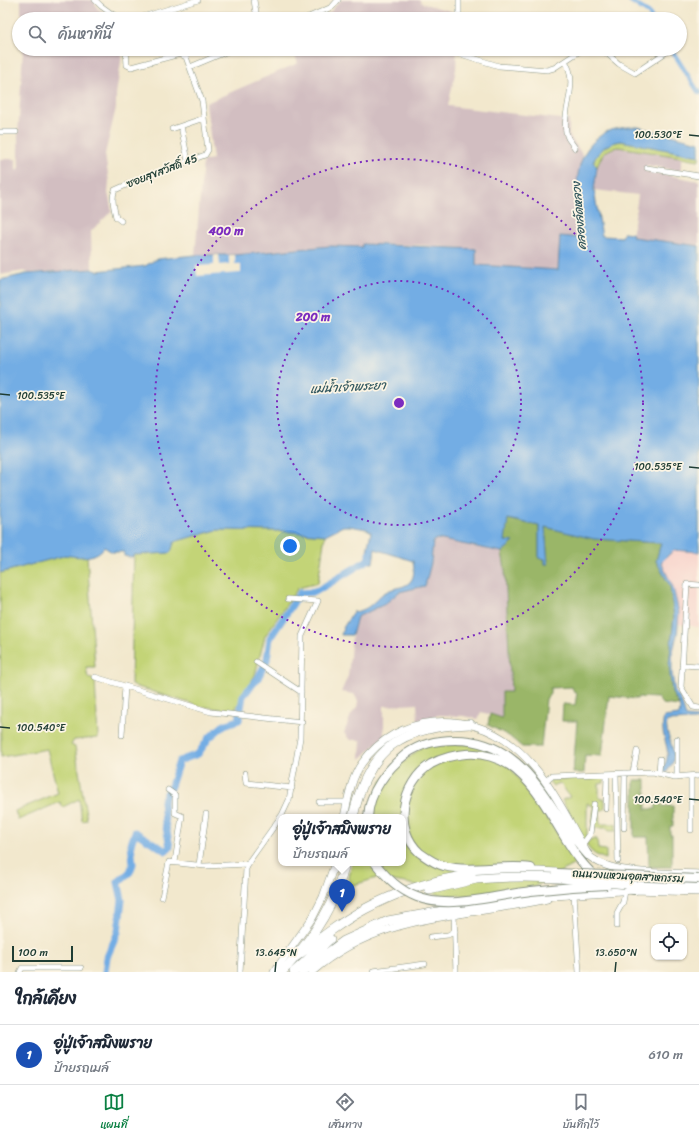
<!DOCTYPE html>
<html lang="th">
<head>
<meta charset="utf-8">
<style>
  :root { --surface:#fff; --page:#f2f2f3; --text:#1f2937; --muted:#747a83; --line:#e0e1e3; --accent:#0b8043 }
  body { margin:0; font-family:Sriracha,"Playpen Sans Thai",sans-serif; background:var(--page); color:var(--text) }
  .controls { position:absolute; right:12px; bottom:12px; display:grid; overflow:hidden; border-radius:8px; box-shadow:0 1px 3px #0004 }
  .controls button { width:36px; height:36px; display:grid; place-items:center; padding:0; border:0; border-bottom:1px solid var(--line); background:var(--surface); color:var(--text); font:20px sans-serif }
  .scale { position:absolute; left:12px; bottom:10px; width:61px; box-sizing:border-box; padding-left:4px; border:2px solid #1f3d34; border-top:0; font-size:11px; line-height:14px; white-space:nowrap; color:#1f3d34; -webkit-text-stroke:3px #fcf5e5; paint-order:stroke }
  .you { position:absolute; left:290px; top:546px; width:14px; height:14px; margin:-10px; border:3px solid #fff; border-radius:50%; background:#1a73e8; box-shadow:0 0 0 6px #1a73e833 }
  .badge { display:grid; place-items:center; width:26px; height:26px; border-radius:50%; background:var(--accent); color:#fff; font-size:13px; font-weight:700 }
  .pin { position:absolute; translate:-50% -33px; filter:drop-shadow(0 1px 2px #0008) }
  .pin::after { content:''; position:absolute; top:21px; width:14px; height:12px; background:inherit; clip-path:polygon(0 0,100% 0,50% 100%) }
  .popup { position:absolute; left:278px; top:814px; width:128px; height:52px; box-sizing:border-box; display:grid; place-content:center; border-radius:8px; background:var(--surface); filter:drop-shadow(0 1px 3px #0005); font-size:13px; white-space:nowrap; color:var(--muted) }
  .popup b { font-size:15px; color:var(--text) }
  .popup::after { content:''; position:absolute; left:50%; top:100%; margin-left:-8px; border:8px solid transparent; border-top-color:var(--surface) }
  .list { margin:0; padding:0; list-style:none }
  h2 { display:flex; justify-content:space-between; align-items:center; height:52px; margin:0; padding:0 16px; font-size:17px }
  h2 small { font-size:13px; font-weight:400; color:var(--muted) }
  .list li { display:grid; grid-template-columns:26px 1fr auto; gap:12px; align-items:center; box-sizing:border-box; height:60px; padding:0 16px; border-top:1px solid var(--line) }
  .list b { display:block; font-size:15px; white-space:nowrap }
  .list p { margin:0; font-size:13px; white-space:nowrap; color:var(--muted) }
  .list em { font-size:13px; font-style:normal; color:var(--muted) }
  .icon { flex:none; width:22px; height:22px; fill:none; stroke:currentColor; stroke-width:2; stroke-linecap:round; stroke-linejoin:round }
  .map { position:relative; flex:none; width:699px; height:972px; overflow:hidden }
  .search { position:absolute; background:var(--surface); box-shadow:0 1px 3px #0004; left:12px; right:12px; top:12px; height:44px; display:flex; align-items:center; gap:10px; box-sizing:border-box; padding:0 14px; border-radius:22px; color:var(--muted); font-size:15px }
  .sheet { height:112px; background:var(--surface) }
  nav { display:flex; justify-content:space-around; align-items:center; box-sizing:border-box; height:56px; border-top:1px solid var(--line); background:var(--surface); font-size:11px; color:var(--muted) }
  nav a { display:grid; justify-items:center; gap:2px }
  nav .on { color:var(--accent) }
  .map>svg:first-child { display:block }
</style>
</head>
<body>
<div class="map">
<svg width="699" height="972" viewBox="0 0 699 972">
  <rect width="100%" height="100%" fill="#fcf5e5"/>
  <filter id="ink" filterUnits="userSpaceOnUse"><feTurbulence type="fractalNoise" baseFrequency=".025" numOctaves="2"/><feDisplacementMap in="SourceGraphic" scale="8" xChannelSelector="R" yChannelSelector="G"/><feConvolveMatrix kernelMatrix="1 2 1 2 8 2 1 2 1" color-interpolation-filters="sRGB"/></filter>
  <filter id="wash" filterUnits="userSpaceOnUse"><feTurbulence type="fractalNoise" baseFrequency=".012" numOctaves="4" result="noise"/><feDisplacementMap in="SourceGraphic" scale="16" xChannelSelector="R" yChannelSelector="G"/><feGaussianBlur stdDeviation="0.9" result="paint"/><feColorMatrix in="noise" values="0 0 0 0 0 0 0 0 0 0 0 0 0 0 0 0 0 1.4 0 .05"/><feComposite in="paint" operator="in"/></filter>
  <g filter="url(#wash)">
    <rect width="100%" height="100%" fill="#f2e8cd"/>
    <!-- built -->
    <path fill="#f7d0c9" d="M674 550 699 552V627L678 624 679 613 661 562Z"/>
    <!-- industrial -->
    <path fill="#d2bec1" d="M21 0H94L97 8 114 19H25L26 14H21Z
      M341 0H420L421 3 457 13V19H316L329 13Z
      M23 49H123L116 94V108L105 154 109 182 108 193 112 211 91 231 92 269 29 273 24 271 0 275V159H16V169L19 172 18 137Z
      M292 49H457L456 69 448 106 569 120V135L582 154 577 190 582 239H578L558 270 476 265V249L421 245 362 244V247L330 246 235 255H195L203 161 213 159 206 103 298 63Z
      M618 147 683 156 680 171 647 165 646 171 699 181V246L632 237 638 195 594 190 597 167 601 157 609 148Z
      M437 539 502 552 505 569 511 693 502 718 481 712 478 719 464 716 439 715 418 721 417 704 384 706V737L360 759 361 740H350L344 733 351 715 357 707 358 701 354 694 341 692 348 676 352 635 357 617 385 604 399 592 425 586 431 563 433 541Z"/>
    <!-- green -->
    <path fill="#c3d477" stroke="#718856" d="M621 141 699 156V160L618 147C606 149 601 155 597 167L593 162C599 150 607 143 621 141Z
      M217 530 281 531 325 535 318 583 298 588 265 636 255 675 234 711 199 706 131 685 134 555 169 553 174 543 177 541Z
      M64 555 87 556 95 667H86L88 678 95 680 98 738 74 740 71 745 75 747 87 820 82 821 79 799 63 807 60 802 18 820 15 811 58 793 47 749 1 757 0 573 63 556Z
      M480 743 508 764 578 862 525 892 479 896 438 895 411 884 377 878 350 886 348 883 352 863H403V817H367L381 781 423 746Z
      M604 777V783L599 784V798L605 799V809L599 811 600 824H616V831H608L607 828H592L594 807 587 803V838L584 841 562 800 570 797 561 784 553 786 548 780Z
      M591 839H597L598 849 606 850V859C597 856 591 853 586 844Z"/>
    <!-- forest -->
    <path fill="#9ab668" stroke="#5c7a4e" d="M507 519 539 526V558L545 559V564H548L545 527 594 539 661 543 656 561 670 586 674 617 669 665 672 693 679 706 662 704 658 698 638 697 637 699 609 696 602 756 585 755 584 773H573L577 721H562L563 704 575 705 577 693 574 692 572 687 550 688V694L546 699 541 747H522L509 736 488 725 490 714 502 718V692H511L505 569 502 552 514 542 505 541Z
      M634 780H646V809H656V803H661L662 806H673V826H670V835H672V867H649L648 837H634Z"/>
    <!-- water -->
    <path fill="#73ade4" stroke="#49758c" d="M627 127H638L699 142V156L621 141C607 143 599 150 593 162L597 167 594 190 602 236 622 237 624 232 632 233 633 237 699 246V552L674 550 661 562 673 587 679 613 677 635 672 655V672L675 692 681 700 686 717 699 718V720L667 721C664 735 677 749 673 762 671 766 668 770 666 773L662 770C676 748 658 740 664 717L679 715 680 710 679 703 672 693 669 665 674 617 670 586 656 561 661 543 594 539 545 527 548 564H545V559L539 558V526L508 519 505 541 514 542 502 552 437 539 433 541 431 563 425 586 399 592 385 604 357 617 352 635H341L343 628 353 612C374 610 374 596 390 590 397 587 404 588 410 582 415 577 414 568 413 561L375 549 373 563H370L367 551 371 532 367 529 349 526H343L325 535 281 531 217 530 177 541 174 543 171 552 169 553 134 555 132 558 124 556V552H112L104 547C96 560 76 557 64 555L63 556 0 573V280L26 274 92 269 97 271 145 266 157 259 195 255H235L330 246 362 247V244L476 249V265L558 270 560 236 582 238C578 199 566 156 606 132 612 129 621 128 627 127Z"/>
    <!-- pier -->
    <path fill="#f2e8cd" d="M214 255H219L220 265 229 264V255H235V264H241V273L197 276 196 266 214 265Z"/>
    <g fill="none" stroke-linecap="round" stroke-linejoin="round">
      <!-- canal -->
      <path stroke="#73ade4" stroke-width="4.5" d="M629 0 649 13 652 19
        M671 49 699 93"/>
      <!-- river -->
      <path stroke="#73ade4" stroke-width="7" d="M105 972 107 957 118 932 122 900 118 882 130 872 133 864 131 844 135 832 166 851 170 847 165 822 163 801 171 786 179 761 198 754 209 738 224 725 239 720 243 696 258 678 267 660 270 638 300 593 315 592 368 560 370 552"/>
    </g>
  </g>
  <g filter="url(#ink)">
    <g fill="none" stroke-linecap="round" stroke-linejoin="round">
      <!-- street casing -->
      <g stroke="#889280" stroke-width="6">
        <path id="street" d="M95 0 101 6 119 19
          M254 0 257 19
          M136 19 198 0
          M304 19 332 7 338 0
          M459 19V0
          M457 49V53L499 66 547 70 554 68 583 49
          M602 49 619 64 635 73 665 53
          M565 61C581 85 558 117 568 138 570 141 573 145 575 148
          M190 67 233 49
          M181 126 188 161
          M172 129 204 118
          M0 132H16
          M647 168 699 176
          M121 221 116 217C114 208 111 198 115 190L133 182 205 155 208 150 202 101 186 57 180 54 131 67 127 65 126 49
          M699 585 687 584 681 687 693 707 699 708
          M256 662 301 692
          M682 665 699 666
          M95 677 211 712 302 722
          M122 735 125 686
          M633 772 637 751
          M659 772 660 759
          M245 773 246 783 292 788
          M616 774 618 861
          M677 777V739
          M545 782 551 776 653 772 674 777 699 775
          M168 790 175 795V813L182 816 175 862
          M319 802H348
          M606 809 607 775
          M624 828 625 773
          M691 830V776
          M582 845 590 834 594 804
          M199 865 206 814
          M574 894 579 972
          M162 897 169 862 205 866 248 864
          M454 915 456 972
          M617 926V913L623 902 625 891
          M430 937 448 935 455 931
          M373 971 425 964
          M20 972 22 968H81
          M240 972 246 869 250 860 282 815 289 800 300 738 302 636 318 601 288 599"/>
      </g>
      <!-- secondary casing -->
      <g stroke="#889280" stroke-width="8">
        <path id="secondary" d="M344 817C348 799 351 778 362 763 398 713 467 709 513 746 546 772 568 819 588 855 612 877 668 872 699 874
          M565 895 634 890 699 892
          M274 972 313 917 323 897 335 863
          M312 972C380 912 464 918 547 899"/>
      </g>
      <!-- primary casing -->
      <g stroke="#889280" stroke-width="10">
        <path id="primary" d="M368 817C369 792 387 769 406 754 420 744 438 740 455 740 529 740 546 810 588 855
          M531 868C503 864 472 873 444 866 435 864 427 858 420 853 393 829 401 783 431 764 442 758 453 755 466 754 480 753 496 757 509 765 549 792 560 846 596 877
          M626 884 699 887
          M615 886 634 890"/>
      </g>
      <!-- highway casing -->
      <g stroke="#889280" stroke-width="10">
        <path id="highway" d="M353 817C368 748 401 726 470 724
          M429 890 476 879
          M297 956C319 939 341 922 365 909 427 876 488 868 557 873
          M282 972C311 941 336 905 345 863
          M294 972 330 939
          M302 972 344 941 388 921 476 905 530 897 568 894"/>
      </g>
      <!-- street -->
      <use href="#street" stroke="#fff" stroke-width="5"/>
      <!-- secondary -->
      <use href="#secondary" stroke="#fff" stroke-width="7"/>
      <!-- primary -->
      <use href="#primary" stroke="#fff" stroke-width="8"/>
      <!-- highway -->
      <use href="#highway" stroke="#fff" stroke-width="9"/>
      <!-- primary-bridge casing -->
      <g stroke="#889280" stroke-width="10" stroke-linecap="butt">
        <path id="primary-bridge" d="M375 863C387 878 399 890 417 897 449 910 497 895 531 891 556 888 581 886 607 885
          M557 873 699 879"/>
      </g>
      <!-- highway-bridge casing -->
      <g stroke="#889280" stroke-width="10" stroke-linecap="butt">
        <path id="highway-bridge" d="M476 879C526 874 577 878 626 884"/>
      </g>
      <!-- primary-bridge -->
      <use href="#primary-bridge" stroke="#fff" stroke-width="8"/>
      <!-- highway-bridge -->
      <use href="#highway-bridge" stroke="#fff" stroke-width="9"/>
    </g>
  </g>
  <!-- ticks -->
  <path fill="none" stroke="#1f3d34" stroke-width="1.5" d="M689 135 699 136M0 394 10 395M689 467 699 468M0 727 10 728M689 799 699 800M275 972 276 962M615 972 616 962"/>
  <!-- distance rings -->
  <g fill="none" stroke="#7b2cbf" stroke-width="2" stroke-dasharray="2 4">
    <circle cx="399" cy="403" r="122"/>
    <circle cx="399" cy="403" r="244"/>
  </g>
  <g text-anchor="middle" dominant-baseline="central" stroke-width="3.5" stroke-linejoin="round" paint-order="stroke">
    <!-- street labels -->
    <g font-size="11" fill="#1f3d34" stroke="#fcf5e5">
      <text transform="translate(162 171) rotate(-21)">ซอยสุขสวัสดิ์ 45</text>
      <text transform="translate(628 876) rotate(3)">ถนนวงแหวนอุตสาหกรรม</text>
    </g>
    <!-- water labels -->
    <g font-size="12" font-style="italic" fill="#345960" stroke="#fcf5e5">
      <text transform="translate(579 216) rotate(-95)">คลองลัดหลวง</text>
      <text transform="translate(348 387) rotate(-3)">แม่น้ำเจ้าพระยา</text>
    </g>
  </g>
  <g font-size="10" text-anchor="middle" fill="#1f3d34" stroke="#fcf5e5" stroke-width="3.5" stroke-linejoin="round" paint-order="stroke">
    <text x="658" y="138">100.530°E</text>
    <text x="41" y="399">100.535°E</text>
    <text x="658" y="470">100.535°E</text>
    <text x="41" y="731">100.540°E</text>
    <text x="658" y="803">100.540°E</text>
    <text x="276" y="956">13.645°N</text>
    <text x="616" y="956">13.650°N</text>
  </g>
  <circle cx="399" cy="403" r="6" fill="#7b2cbf" stroke="#fcf5e5" stroke-width="2"/>
  <g font-size="12" text-anchor="middle" font-weight="bold" fill="#7b2cbf" stroke="#fcf5e5" stroke-width="3.5" stroke-linejoin="round" paint-order="stroke">
    <text x="226" y="235">400 m</text>
    <text x="313" y="321">200 m</text>
  </g>
</svg>
<div class="controls">
<button><svg class="icon" aria-label="locate" viewBox="0 0 24 24"><circle cx="12" cy="12" r="6"/><path d="M12 2v4M12 18v4M2 12h4M18 12h4"/></svg></button>
</div>
<div class="scale">100 m</div>
<div class="you"></div>
<div class="pin badge" style="left:342px;top:912px;background:#1a4fb4">1</div>
<div class="popup"><b>อู่ปู่เจ้าสมิงพราย</b>ป้ายรถเมล์</div>
<div class="search"><svg class="icon" aria-label="search" viewBox="0 0 24 24"><circle cx="10" cy="10" r="6"/><path d="M15 15l6 6"/></svg>ค้นหาที่นี่</div>
</div>
<section class="sheet">
<h2>ใกล้เคียง<small></small></h2>
<ul class="list">
<li><span class="badge" style="background:#1a4fb4">1</span><div><b>อู่ปู่เจ้าสมิงพราย</b><p>ป้ายรถเมล์</p></div><em>610 m</em></li>
</ul>
</section>
<nav>
<a class="on"><svg class="icon" aria-label="map" viewBox="0 0 24 24"><path d="M3 6l6-2 6 2 6-2v14l-6 2-6-2-6 2zM9 4v14M15 6v14"/></svg>แผนที่</a>
<a><svg class="icon" aria-label="directions" viewBox="0 0 24 24"><path d="M12 3l9 9-9 9-9-9zM9 14v-3h6M13 9l2 2-2 2"/></svg>เส้นทาง</a>
<a><svg class="icon" aria-label="saved" viewBox="0 0 24 24"><path d="M7 4h10v16l-5-4-5 4z"/></svg>บันทึกไว้</a>
</nav>
</body>
</html>
